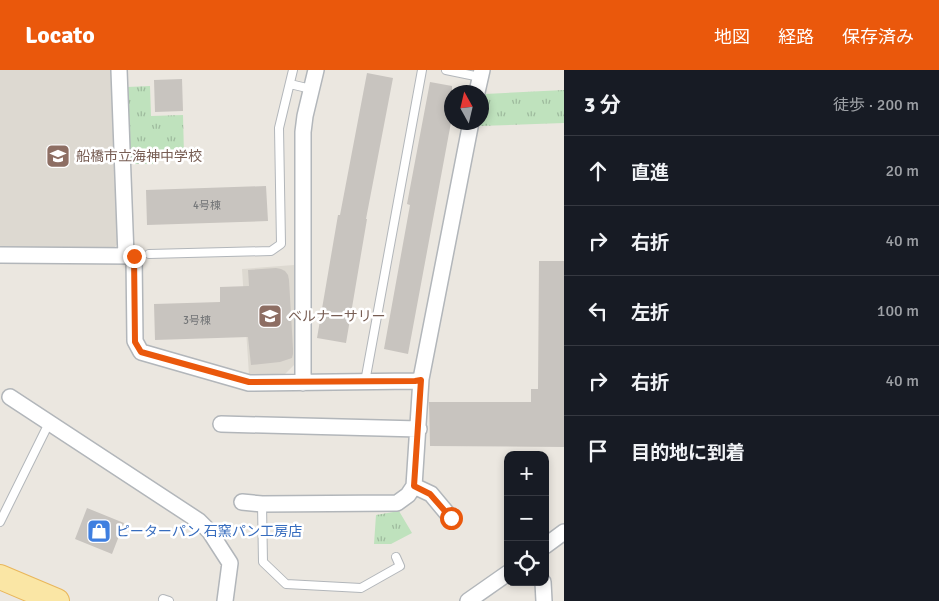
<!DOCTYPE html>
<html lang="ja">
<head>
<meta charset="utf-8">
<style>
  :root { --surface:#171b24; --page:#20242c; --text:#f1f3f6; --muted:#9ea1a6; --line:#363941; --accent:#ea580c }
  body { margin:0; font-family:Signika,"Noto Sans JP",sans-serif; background:var(--page); color:var(--text) }
  .controls { position:absolute; right:15px; bottom:15px; display:grid; overflow:hidden; border-radius:10px; box-shadow:0 2px 8px #0003 }
  .controls button { width:45px; height:45px; display:grid; place-items:center; padding:0; border:0; border-bottom:1px solid var(--line); background:var(--surface); color:var(--text); font:25px sans-serif }
  .compass { position:absolute; left:444px; top:15px; width:45px; height:45px; border-radius:50%; background:var(--surface); box-shadow:0 2px 8px #0003; rotate:352deg }
  .stop { position:absolute; width:15px; height:15px; margin:-11px; border:4px solid #ea580c; border-radius:50%; background:#fff }
  .stop.end { background:#ea580c; border-color:#fff; box-shadow:0 1px 5px #0008 }
  .list { margin:0; padding:0; list-style:none }
  h2 { display:flex; justify-content:space-between; align-items:center; height:65px; margin:0; padding:0 20px; font-size:21px }
  h2 small { font-size:16px; font-weight:400; color:var(--muted) }
  .list li { display:grid; grid-template-columns:32px 1fr auto; gap:15px; align-items:center; box-sizing:border-box; height:70px; padding:0 20px; border-top:1px solid var(--line) }
  .list b { display:block; font-size:19px; white-space:nowrap }
  .list em { font-size:16px; font-style:normal; color:var(--muted) }
  .icon { flex:none; width:28px; height:28px; fill:none; stroke:currentColor; stroke-width:2; stroke-linecap:round; stroke-linejoin:round }
  .map { position:relative; flex:none; width:564px; height:531px; overflow:hidden }
  header { display:flex; align-items:center; gap:30px; box-sizing:border-box; height:70px; padding:0 25px; background:var(--accent); color:#fff }
  header strong { font-size:24px }
  nav { display:flex; gap:28px; margin-inline-start:auto; font-size:18px }
  main { display:flex }
  aside { flex:1; background:var(--surface) }
  .map>svg:first-child { display:block }
</style>
</head>
<body>
<header>
<strong>Locato</strong>
<nav><a>地図</a><a>経路</a><a>保存済み</a></nav>
</header>
<main>
<div class="map">
<svg width="564" height="531" viewBox="0 0 564 531">
  <defs>
    <pattern id="park-tufts" width="24" height="20" patternUnits="userSpaceOnUse" patternTransform="scale(1.25)"><rect width="24" height="20" fill="#bfe2bd"/><path d="M3 7l-1-3M5 7V3M7 7l1-3M15 17l-1-3M17 17v-4M19 17l1-3" fill="none" stroke="#9eba9d"/></pattern>
  </defs>
  <rect width="100%" height="100%" fill="#ebe7e0"/>
  <!-- education -->
  <path fill="#ddd9d1" d="M0 0H113L120 172 110 181 0 179Z
    M294 195 296 293 283 306 249 305 242 199Z"/>
  <!-- park -->
  <path fill="url(#park-tufts)" d="M150 16 151 46 183 45 184 85 155 86V94H129L127 17Z
    M564 20V53L479 56 480 53 482 52V43L485 24Z
    M399 441 412 463 391 474H374L376 445Z"/>
  <!-- building -->
  <path fill="#c8c4bf" d="M367 3 393 8 366 149H367L346 273 317 268 338 145H340Z
    M182 9 183 41 155 42 154 10Z
    M430 12 452 16V47L408 284 384 279 410 135 407 134Z
    M266 116 268 151 147 155 146 120Z
    M539 191H564V377L430 376 429 332H531V319H538Z
    M276 198 281 199 285 201 288 205 289 210 293 279V284L292 288 280 292 251 295 248 267 155 270 154 234 220 232V217L249 216 248 200Z
    M87 438 124 453 112 484 75 469Z"/>
  <g fill="none" stroke-linecap="round" stroke-linejoin="round">
    <!-- service casing -->
    <g stroke="#b2b6ba" stroke-width="10">
      <path id="service" d="M446 0 480 7
        M290 14 311 19
        M149 184 271 181 281 174 279 58 293 0
        M365 312 422 0
        M262 434 263 492 286 514 361 518 400 496 396 487
        M0 452 49 353
        M163 529 169 531"/>
    </g>
    <!-- minor casing -->
    <g stroke="#b2b6ba" stroke-width="18">
      <path id="minor" d="M119 0 126 186
        M477 22 482 0
        M0 185 134 186 135 271 141 282 249 313 415 311 421 309 471 52
        M303 313V62L305 46 316 0
        M10 327 199 451 210 462 230 493 225 531
        M221 354 419 359
        M414 416 431 424 451 448
        M242 432 262 434 397 433 408 425 414 416 421 309
        M545 476 564 462
        M543 512 544 531
        M468 531 508 503"/>
    </g>
    <!-- primary casing -->
    <g stroke="#e9b65a" stroke-width="26">
      <path id="primary" d="M0 507 57 531"/>
    </g>
    <!-- service -->
    <use href="#service" stroke="#fff" stroke-width="8"/>
    <!-- minor -->
    <use href="#minor" stroke="#fff" stroke-width="15"/>
    <!-- primary -->
    <use href="#primary" stroke="#fae6a5" stroke-width="24"/>
  </g>
  <g fill="none" stroke-linecap="round" stroke-linejoin="round">
    <!-- route -->
    <path stroke="#ea580c" stroke-width="6" d="M134 186 135 272 141 282 249 312 415 311 421 310 414 416 430 424 451 448"/>
  </g>
  <!-- icons -->
  <defs>
    <g id="school-square" transform="scale(1.25)"><rect x="-9" y="-9" width="18" height="18" rx="4" fill="#8d6e63" stroke="#fff"/><path d="M0-5L7-2L0 1L-7-2ZM-4 1L0 2.5L4 1V4Q0 6-4 4Z" fill="#fff"/></g>
    <g id="shop-square" transform="scale(1.25)"><rect x="-9" y="-9" width="18" height="18" rx="4" fill="#3f7fe0" stroke="#fff"/><path d="M-5-2.5h2.3a2.7 3.5 0 0 1 5.4 0H5L5.5 6h-11ZM-1.5-2.5h3a1.5 2.3 0 0 0-3 0Z" fill="#fff"/></g>
  </defs>
  <g fill-rule="evenodd">
    <use href="#school-square" x="58" y="86"/>
    <use href="#school-square" x="270" y="246"/>
    <use href="#shop-square" x="99" y="461"/>
  </g>
  <g text-anchor="middle" dominant-baseline="central" stroke-width="5" stroke-linejoin="round" paint-order="stroke">
    <!-- number labels -->
    <g font-size="11" fill="#747678">
      <text x="207" y="135">4号棟</text>
      <text x="197" y="250">3号棟</text>
    </g>
    <!-- education labels -->
    <g font-size="14" fill="#785e54" stroke="#fff" text-anchor="start">
      <text x="76" y="86">船橋市立海神中学校</text>
      <text x="288" y="246">ベルナーサリー</text>
    </g>
    <!-- shop labels -->
    <g font-size="14" fill="#366cbe" stroke="#fff" text-anchor="start">
      <text x="116" y="461">ピーターパン 石窯パン工房店</text>
    </g>
  </g>
</svg>
<div class="controls">
<button>+</button>
<button>−</button>
<button><svg class="icon" aria-label="locate" viewBox="0 0 24 24"><circle cx="12" cy="12" r="6"/><path d="M12 2v4M12 18v4M2 12h4M18 12h4"/></svg></button>
</div>
<svg class="compass" viewBox="-18 -18 36 36"><path d="M0-13l5 13h-10z" fill="#e53935"/><path d="M0 13l5-13h-10z" fill="#9ea1a6"/></svg>
<div class="stop" style="left:451px;top:448px"></div>
<div class="stop end" style="left:134px;top:186px"></div>
</div>
<aside>
<h2>3 分<small>徒歩 · 200 m</small></h2>
<ul class="list">
<li><svg class="icon" aria-label="ahead" viewBox="0 0 24 24"><path d="M12 20V5M6 11l6-6 6 6"/></svg><div><b>直進</b></div><em>20 m</em></li>
<li><svg class="icon" aria-label="right" viewBox="0 0 24 24"><path d="M7 20v-9h11M14 6l5 5-5 5"/></svg><div><b>右折</b></div><em>40 m</em></li>
<li><svg class="icon" aria-label="left" viewBox="0 0 24 24"><path d="M17 20v-9H6M10 6l-5 5 5 5"/></svg><div><b>左折</b></div><em>100 m</em></li>
<li><svg class="icon" aria-label="right" viewBox="0 0 24 24"><path d="M7 20v-9h11M14 6l5 5-5 5"/></svg><div><b>右折</b></div><em>40 m</em></li>
<li><svg class="icon" aria-label="arrive" viewBox="0 0 24 24"><path d="M6 21V4h12l-3 4 3 4H6"/></svg><div><b>目的地に到着</b></div></li>
</ul>
</aside>
</main>
</body>
</html>
